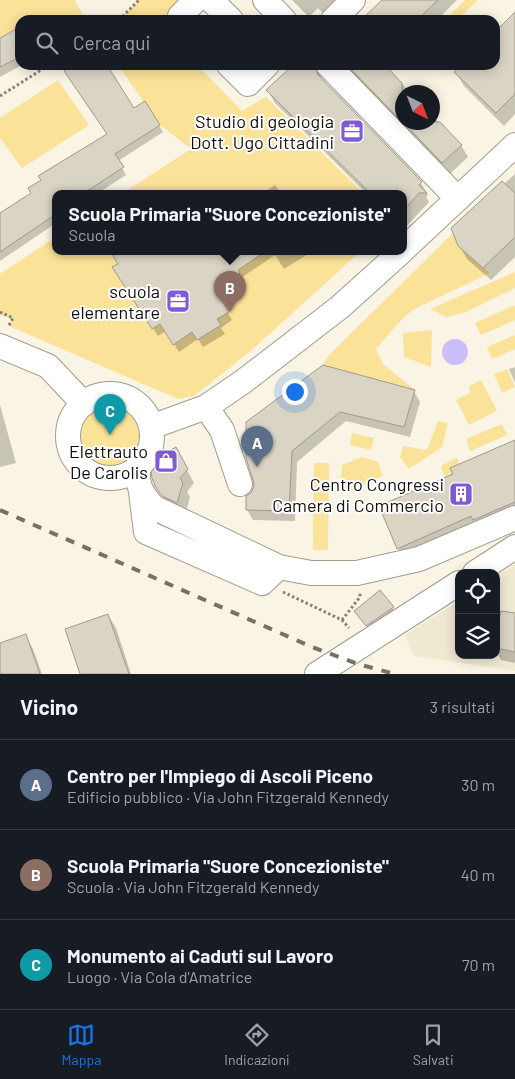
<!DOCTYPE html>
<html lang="it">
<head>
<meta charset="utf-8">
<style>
  :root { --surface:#171b24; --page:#20242c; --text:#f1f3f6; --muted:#9ea1a6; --line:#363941; --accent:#1a73e8 }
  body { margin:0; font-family:Barlow,sans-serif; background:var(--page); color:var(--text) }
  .controls { position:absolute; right:15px; bottom:15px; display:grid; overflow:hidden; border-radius:10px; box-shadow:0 2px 12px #0003 }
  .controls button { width:45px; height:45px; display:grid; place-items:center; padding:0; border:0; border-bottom:1px solid var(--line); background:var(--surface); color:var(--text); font:25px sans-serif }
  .compass { position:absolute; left:395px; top:85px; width:45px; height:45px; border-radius:50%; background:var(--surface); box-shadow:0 2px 12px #0003; rotate:138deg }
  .you { position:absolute; left:294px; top:391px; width:18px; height:18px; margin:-12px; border:4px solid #fff; border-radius:50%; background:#1a73e8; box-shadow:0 0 0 8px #1a73e833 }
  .badge { display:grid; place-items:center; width:32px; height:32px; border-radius:50%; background:var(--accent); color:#fff; font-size:16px; font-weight:700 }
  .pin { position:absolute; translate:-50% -41px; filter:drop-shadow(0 1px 2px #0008) }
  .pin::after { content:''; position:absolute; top:26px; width:18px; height:15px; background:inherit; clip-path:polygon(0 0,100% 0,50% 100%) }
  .popup { position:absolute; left:52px; top:190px; width:355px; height:65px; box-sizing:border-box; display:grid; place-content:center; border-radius:10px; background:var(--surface); filter:drop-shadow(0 1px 4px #0005); font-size:16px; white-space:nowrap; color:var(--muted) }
  .popup b { font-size:19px; color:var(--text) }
  .popup::after { content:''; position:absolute; left:50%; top:100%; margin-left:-10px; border:10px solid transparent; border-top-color:var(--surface) }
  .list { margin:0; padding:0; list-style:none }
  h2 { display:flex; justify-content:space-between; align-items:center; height:65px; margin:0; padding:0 20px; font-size:21px }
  h2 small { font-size:16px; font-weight:400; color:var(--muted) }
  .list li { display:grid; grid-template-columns:32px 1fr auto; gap:15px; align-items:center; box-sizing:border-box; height:90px; padding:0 20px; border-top:1px solid var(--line) }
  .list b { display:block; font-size:19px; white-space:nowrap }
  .list p { margin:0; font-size:16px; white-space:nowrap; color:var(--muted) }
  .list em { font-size:16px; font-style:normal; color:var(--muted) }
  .icon { flex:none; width:28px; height:28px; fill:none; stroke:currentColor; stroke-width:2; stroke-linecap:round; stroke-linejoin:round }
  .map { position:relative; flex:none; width:515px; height:674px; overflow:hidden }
  .search { position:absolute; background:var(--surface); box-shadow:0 2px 12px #0003; left:15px; right:15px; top:15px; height:55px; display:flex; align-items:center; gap:12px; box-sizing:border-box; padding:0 18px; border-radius:15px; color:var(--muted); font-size:19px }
  .sheet { height:335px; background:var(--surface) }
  nav { display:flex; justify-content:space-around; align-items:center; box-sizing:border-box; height:70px; border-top:1px solid var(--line); background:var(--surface); font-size:14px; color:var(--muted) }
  nav a { display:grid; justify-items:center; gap:2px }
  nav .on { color:var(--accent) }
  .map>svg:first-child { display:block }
</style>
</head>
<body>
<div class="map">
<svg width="515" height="674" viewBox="0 0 515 674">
  <rect width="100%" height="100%" fill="#f9f4e3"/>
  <!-- built -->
  <path fill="#efe9d1" d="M515 564V671L414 656 405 635 459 601V655H496V576Z"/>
  <!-- green -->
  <path fill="#fae299" d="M0 0H75L85 20H20V27L0 38Z
    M139 0H185L165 20H119Z
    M465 0H478L457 20H445Z
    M118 65H197L242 111 266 97 363 193H123L191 149 160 125Z
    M58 80 89 125 22 168 0 138V118Z
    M453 233 458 246 490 273 414 309 402 319 376 349 383 364 415 390 323 365 329 355Z
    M56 237V251H361L253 349 194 396 178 399 9 326 13 318 0 315V274Z
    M515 272V288L466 312 447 317 430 309Z
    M515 305V320L481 335 475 323Z
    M432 330 431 367 404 357 403 333Z
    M515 335V349L492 359 487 347Z
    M507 369 515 387 502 393 494 374Z
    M481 380 497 411 469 425 456 400 470 393 469 386Z
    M79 437a31 31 0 1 1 62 0a31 31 0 1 1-62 0Z
    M438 421 448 423 442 447 409 469 400 457 403 446 427 450Z
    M502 424 507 435 470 451 466 439Z
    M352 433 374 438 371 450 350 445Z
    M362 457 378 462 383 476 347 492 341 477 342 465Z
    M457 458 459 464 450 468 455 479 447 483 441 466Z
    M314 463H329L328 550H313Z"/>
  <!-- water -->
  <path fill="#cbbffb" d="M442 352a13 13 0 1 1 26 0a13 13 0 1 1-26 0Z"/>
  <!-- shadow -->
  <path fill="#0003" d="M292 0H341L325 15 318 8 309 17Z
    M384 0H457L437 20H363Z
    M515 13V114L504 126 464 86 456 72 463 65H495V33Z
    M20 28V65H22L0 77V39Z
    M75 65H105L134 109 145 103 163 132 118 161 126 175 98 193H56V223L0 261V214L33 194 108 135Z
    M294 65H329L321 73V79L421 183 428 195 426 197 429 202 404 229V193H366L275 103 268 91Z
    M342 65H390L386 68 410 92H402V122H432V116L461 145 468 157 450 174Z
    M515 174V257L491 280 467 259 459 245 504 184Z
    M275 185 281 193H262Z
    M192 190 194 193H187Z
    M112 251H313L284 269 275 255 241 278 243 281 219 298 232 320 221 328 225 334 203 347 198 339 179 352 166 331 158 336 119 275 120 264Z
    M323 366 414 391 420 402 410 437 346 421 297 462 295 521 253 520 247 510 252 494Z
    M515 367V383L509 369Z
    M0 405 16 463 0 467Z
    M515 443V511L403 556 398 548 454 474Z
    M175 448 194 483 187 492 190 497 185 516 171 509 162 495Z
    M393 608 397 616 372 633 356 612Z
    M515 614V663L501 660 496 651V636Z
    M108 615 116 628 131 674H81Z
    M25 635 33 649 42 674H0V644Z"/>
  <!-- building -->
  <path fill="#d9d4c4" stroke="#9f9a8b" d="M382 0H438L417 20H361Z
    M515 12V94L496 113 454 72 462 65H495V32Z
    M20 27V57L0 67V38Z
    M73 65H107L134 108 145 101 160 125 115 154 124 167 84 193H56V214L0 252V213L31 193 28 188 41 180 38 176 107 134 64 71Z
    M293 65H315L318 75 422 182 419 185 427 193H419L404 210V193H370L266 90Z
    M347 65H385L402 83V122Z
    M403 122H440L462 145 442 163Z
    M502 181 515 193V237L483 268 458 246 451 228Z
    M110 251H266L238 270 240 273 215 290 229 312 217 319 221 325 197 340 192 332 173 345 160 324 152 329 112 267 118 264Z
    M323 365 415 390 404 427 340 412 292 451 289 511 246 510V496L251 493 254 486 253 480 246 458V422Z
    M515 440V502L473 520 471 516 397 549 379 506 453 474 450 468Z
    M176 447 188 469 180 478 183 483 177 503 162 496 155 486 152 478 150 462Z
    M380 590 394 607 366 626 354 611Z
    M501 611 515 613V652L496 648V631Z
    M108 614 129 674H80L65 629Z
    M26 634 40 674H0V643Z"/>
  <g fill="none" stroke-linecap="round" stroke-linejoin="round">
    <!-- minor casing -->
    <g stroke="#a19c8d" stroke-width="26">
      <path id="minor" d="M211 0 231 20
        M265 0 284 20
        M184 20 180 16 196 0
        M333 20 353 0
        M229 65 248 84 267 65
        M328 65 458 199
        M404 249 515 145
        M0 346 48 366 84 404
        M68 436a42 42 0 1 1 84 0a42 42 0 1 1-84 0Z
        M206 407 222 430 240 484
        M151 427 206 407 244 381 340 307 402 251
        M138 468C137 487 141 492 153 507L279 567 311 573H357L419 559 515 518
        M141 492 146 532 262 583 279 567
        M475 573 515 547
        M317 674 459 583"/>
    </g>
    <!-- path -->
    <path stroke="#858176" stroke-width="3" stroke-dasharray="2.5 2.5" stroke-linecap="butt" d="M119 20 139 0
      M0 96 49 65
      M0 312 13 318 8 327
      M283 592 342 620 349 628
      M342 620 360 597V593"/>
    <!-- minor -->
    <use href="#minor" stroke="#fff" stroke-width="24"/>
    <!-- rail -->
    <path stroke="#757167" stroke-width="4" stroke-dasharray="9 9" stroke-linecap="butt" d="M0 510 312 647 358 664 395 674"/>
  </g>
  <!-- icons -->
  <defs>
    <g id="office-square" transform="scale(1.25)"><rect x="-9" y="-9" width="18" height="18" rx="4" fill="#7e5ad5" stroke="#fff"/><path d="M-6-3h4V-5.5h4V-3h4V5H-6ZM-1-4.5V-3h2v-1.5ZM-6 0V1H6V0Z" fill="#fff"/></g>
    <g id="shop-square" transform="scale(1.25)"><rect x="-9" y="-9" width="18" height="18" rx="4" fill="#7e5ad5" stroke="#fff"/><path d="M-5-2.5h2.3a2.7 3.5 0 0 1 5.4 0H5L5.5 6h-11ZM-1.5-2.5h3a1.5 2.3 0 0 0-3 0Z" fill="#fff"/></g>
    <g id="building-square" transform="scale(1.25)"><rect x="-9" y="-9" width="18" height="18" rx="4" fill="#7e5ad5" stroke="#fff"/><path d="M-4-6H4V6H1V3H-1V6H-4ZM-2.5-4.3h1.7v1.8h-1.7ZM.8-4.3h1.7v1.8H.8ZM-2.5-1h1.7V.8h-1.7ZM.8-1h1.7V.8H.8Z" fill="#fff"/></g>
  </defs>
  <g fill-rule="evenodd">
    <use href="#office-square" x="352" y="131"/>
    <use href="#office-square" x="178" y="301"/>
    <use href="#shop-square" x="166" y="461"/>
    <use href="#building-square" x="461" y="494"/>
  </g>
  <g text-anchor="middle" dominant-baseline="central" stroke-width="4" stroke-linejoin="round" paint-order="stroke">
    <!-- poi labels -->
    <g font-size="18" fill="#100e09" stroke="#fff" text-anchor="end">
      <text x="334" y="121">Studio di geologia<tspan x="334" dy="21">Dott. Ugo Cittadini</tspan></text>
      <text x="160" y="291">scuola<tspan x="160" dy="21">elementare</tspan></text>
      <text x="148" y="451">Elettrauto<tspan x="148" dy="21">De Carolis</tspan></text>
      <text x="444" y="484">Centro Congressi<tspan x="444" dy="21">Camera di Commercio</tspan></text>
    </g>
  </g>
</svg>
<div class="controls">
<button><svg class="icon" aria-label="locate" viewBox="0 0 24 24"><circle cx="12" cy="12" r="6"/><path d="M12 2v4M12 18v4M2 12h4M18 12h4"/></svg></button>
<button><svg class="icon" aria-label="layers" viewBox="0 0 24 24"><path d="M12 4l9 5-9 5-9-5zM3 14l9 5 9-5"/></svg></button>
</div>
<svg class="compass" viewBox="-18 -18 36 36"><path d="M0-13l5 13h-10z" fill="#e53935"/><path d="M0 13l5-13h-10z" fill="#9ea1a6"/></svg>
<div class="you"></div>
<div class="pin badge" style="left:257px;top:467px;background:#5c6f8a">A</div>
<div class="pin badge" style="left:230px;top:312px;background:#8d6e63">B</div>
<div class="popup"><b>Scuola Primaria &quot;Suore Concezioniste&quot;</b>Scuola</div>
<div class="pin badge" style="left:110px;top:435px;background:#0f9aa8">C</div>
<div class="search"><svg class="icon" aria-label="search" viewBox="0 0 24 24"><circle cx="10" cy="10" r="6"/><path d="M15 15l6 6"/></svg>Cerca qui</div>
</div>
<section class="sheet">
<h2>Vicino<small>3 risultati</small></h2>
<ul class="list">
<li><span class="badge" style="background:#5c6f8a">A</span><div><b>Centro per l'Impiego di Ascoli Piceno</b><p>Edificio pubblico · Via John Fitzgerald Kennedy</p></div><em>30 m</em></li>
<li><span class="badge" style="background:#8d6e63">B</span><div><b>Scuola Primaria &quot;Suore Concezioniste&quot;</b><p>Scuola · Via John Fitzgerald Kennedy</p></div><em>40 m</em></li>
<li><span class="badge" style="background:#0f9aa8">C</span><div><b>Monumento ai Caduti sul Lavoro</b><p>Luogo · Via Cola d'Amatrice</p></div><em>70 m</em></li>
</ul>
</section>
<nav>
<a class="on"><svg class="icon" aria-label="map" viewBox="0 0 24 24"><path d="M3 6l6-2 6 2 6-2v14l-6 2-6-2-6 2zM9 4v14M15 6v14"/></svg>Mappa</a>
<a><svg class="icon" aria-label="directions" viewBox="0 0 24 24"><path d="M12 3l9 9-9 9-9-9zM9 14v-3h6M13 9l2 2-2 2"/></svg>Indicazioni</a>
<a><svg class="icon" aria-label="saved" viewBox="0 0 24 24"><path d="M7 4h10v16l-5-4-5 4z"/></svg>Salvati</a>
</nav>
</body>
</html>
